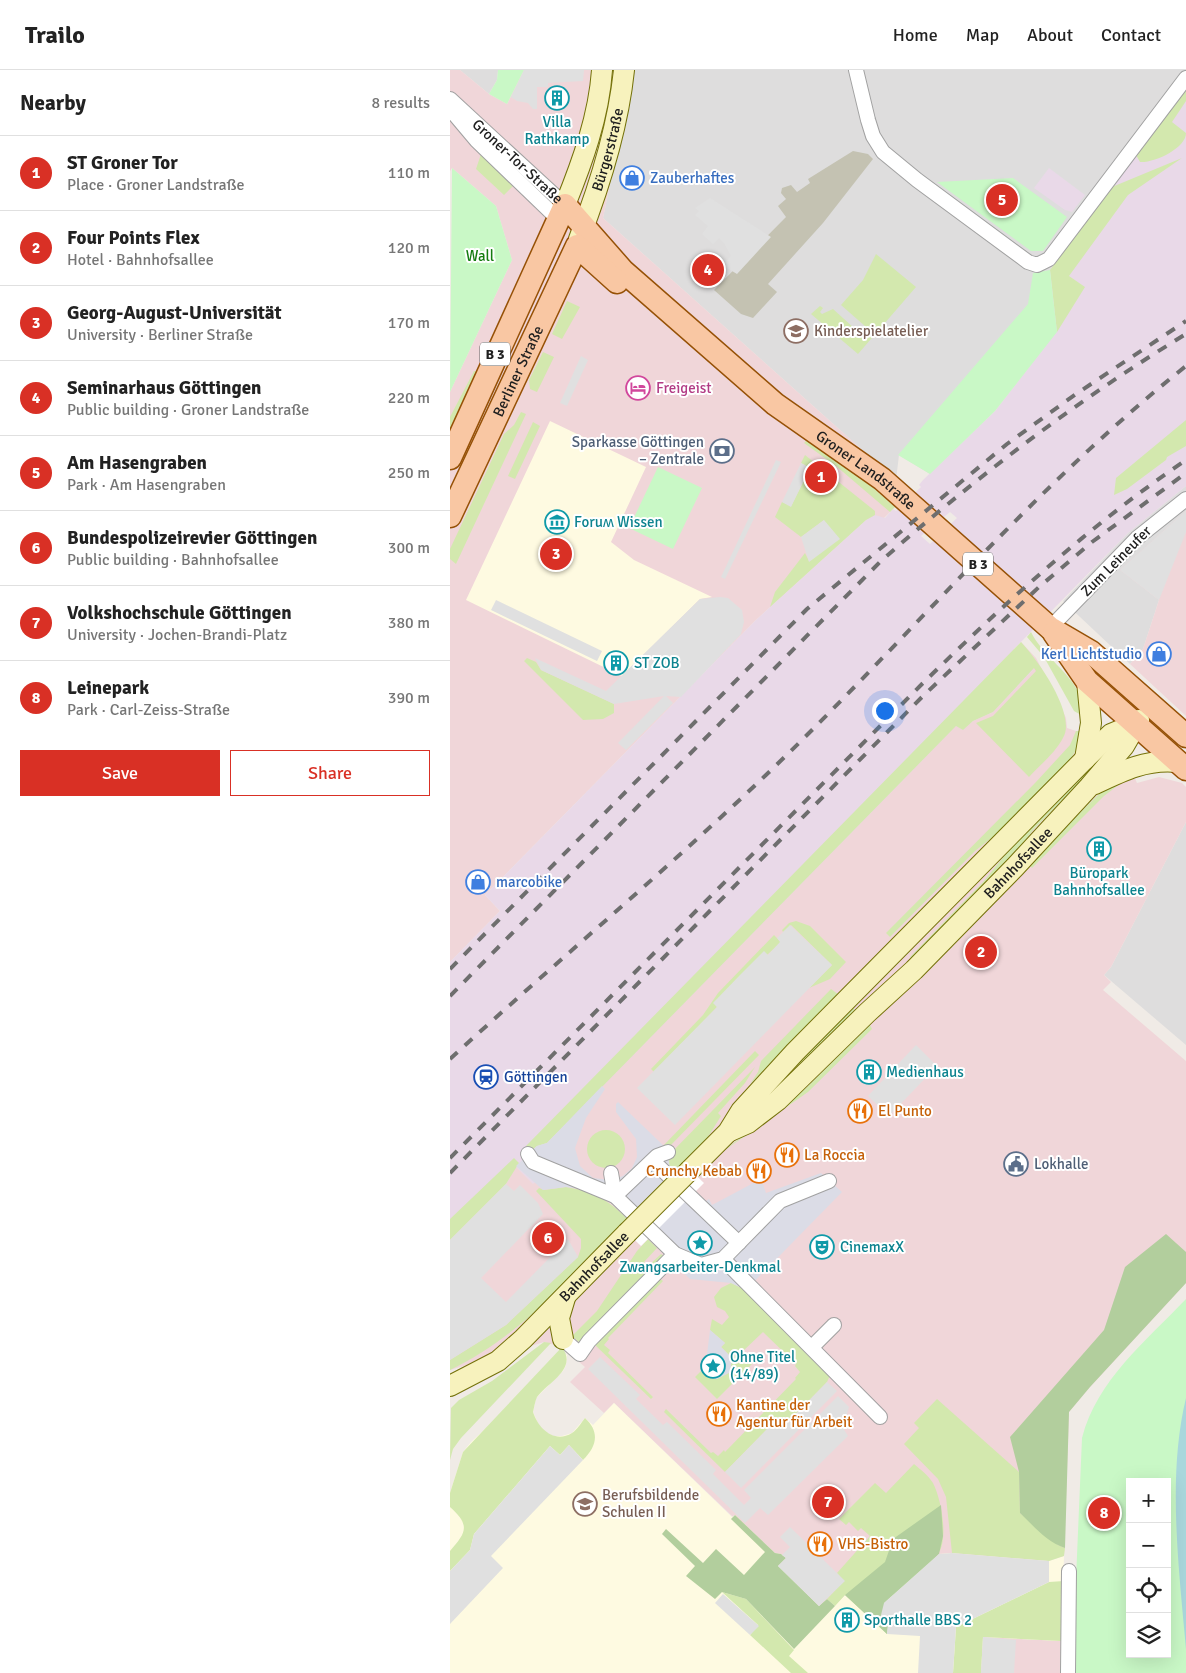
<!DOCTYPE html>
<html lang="en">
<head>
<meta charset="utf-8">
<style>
  :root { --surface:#fff; --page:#f6f6f6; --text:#222; --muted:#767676; --line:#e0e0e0; --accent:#d93025 }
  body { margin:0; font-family:Signika,sans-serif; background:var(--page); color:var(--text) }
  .controls { position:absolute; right:15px; bottom:15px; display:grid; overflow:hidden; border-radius:0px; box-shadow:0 5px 20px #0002 }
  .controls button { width:45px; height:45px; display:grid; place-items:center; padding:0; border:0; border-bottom:1px solid var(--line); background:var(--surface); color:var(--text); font:25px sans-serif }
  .you { position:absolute; left:434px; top:640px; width:18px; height:18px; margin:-12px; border:4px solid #fff; border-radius:50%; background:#1a73e8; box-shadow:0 0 0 8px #1a73e833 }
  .badge { display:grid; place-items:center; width:32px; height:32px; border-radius:50%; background:var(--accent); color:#fff; font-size:16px; font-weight:700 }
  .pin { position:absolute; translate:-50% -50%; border:2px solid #fff; box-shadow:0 1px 5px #0006 }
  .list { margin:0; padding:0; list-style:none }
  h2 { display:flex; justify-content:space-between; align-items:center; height:65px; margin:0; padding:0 20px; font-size:21px }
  h2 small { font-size:16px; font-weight:400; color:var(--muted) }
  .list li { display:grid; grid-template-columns:32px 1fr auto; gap:15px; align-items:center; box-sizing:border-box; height:75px; padding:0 20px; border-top:1px solid var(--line) }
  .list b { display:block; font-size:19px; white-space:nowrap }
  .list p { margin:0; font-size:16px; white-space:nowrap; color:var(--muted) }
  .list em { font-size:16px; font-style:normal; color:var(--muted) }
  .actions { display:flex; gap:10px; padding:15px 20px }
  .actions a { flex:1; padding:11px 0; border:1px solid var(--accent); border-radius:0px; text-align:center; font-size:18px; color:var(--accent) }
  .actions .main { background:var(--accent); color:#fff }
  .icon { flex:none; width:28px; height:28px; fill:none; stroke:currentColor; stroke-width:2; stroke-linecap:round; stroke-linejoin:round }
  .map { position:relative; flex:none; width:736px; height:1603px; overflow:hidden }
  header { display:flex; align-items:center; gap:30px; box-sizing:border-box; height:70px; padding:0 25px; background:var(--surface); border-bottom:1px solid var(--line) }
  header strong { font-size:24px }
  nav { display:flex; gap:28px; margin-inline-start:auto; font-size:18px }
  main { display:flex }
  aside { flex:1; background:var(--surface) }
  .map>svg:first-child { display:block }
</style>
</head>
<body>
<header>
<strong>Trailo</strong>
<nav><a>Home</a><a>Map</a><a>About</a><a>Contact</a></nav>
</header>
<main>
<aside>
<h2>Nearby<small>8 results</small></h2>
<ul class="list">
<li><span class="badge">1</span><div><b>ST Groner Tor</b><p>Place · Groner Landstraße</p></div><em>110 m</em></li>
<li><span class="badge">2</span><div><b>Four Points Flex</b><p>Hotel · Bahnhofsallee</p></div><em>120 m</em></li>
<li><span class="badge">3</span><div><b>Georg-August-Universität</b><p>University · Berliner Straße</p></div><em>170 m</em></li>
<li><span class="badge">4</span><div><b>Seminarhaus Göttingen</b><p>Public building · Groner Landstraße</p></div><em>220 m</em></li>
<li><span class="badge">5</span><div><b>Am Hasengraben</b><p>Park · Am Hasengraben</p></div><em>250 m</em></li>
<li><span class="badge">6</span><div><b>Bundespolizeirevier Göttingen</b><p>Public building · Bahnhofsallee</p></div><em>300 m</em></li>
<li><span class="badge">7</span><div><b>Volkshochschule Göttingen</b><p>University · Jochen-Brandi-Platz</p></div><em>380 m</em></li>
<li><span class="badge">8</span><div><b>Leinepark</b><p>Park · Carl-Zeiss-Straße</p></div><em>390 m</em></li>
</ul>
<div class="actions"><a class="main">Save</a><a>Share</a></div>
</aside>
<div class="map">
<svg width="736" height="1603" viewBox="0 0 736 1603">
  <rect width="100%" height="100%" fill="#f0ebe6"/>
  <!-- residential -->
  <path fill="#dedddd" d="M10 0H48L47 10 39 24Z
    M179 0H736V17L600 200 480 404 449 385 446 410 153 148 175 42Z
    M736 416V441L671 500 709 530 693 579 680 594 613 531 678 463Z
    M736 752V975L654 905 661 897Z"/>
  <!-- commercial -->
  <path fill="#f0d6d9" d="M0 0H10L39 24 57 34 74 0H179L175 42 153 148 446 410 443 439 434 448 416 450 306 550 35 825 50 841 0 892V322L62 190 46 136 2 98 0 101Z
    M736 441V646L680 594 693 579 709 530 670 500Z
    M571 572 586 588 605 624 616 648 617 658 626 661H646L677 690 687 713 709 707 732 713 736 717V752L661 897 654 905 661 912 653 920 736 991V1213L640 1317 619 1342 614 1486 369 1536 328 1496 331 1484H325L285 1445 283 1447 164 1333 154 1343 120 1312 135 1297 112 1277 94 1272 0 1300V1170L56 1114 66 1096 83 1113 97 1073 152 1016 506 655 513 659 523 651 543 642Z
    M533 1567 611 1571 610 1603H531Z"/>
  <!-- industrial -->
  <path fill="#e9d9e8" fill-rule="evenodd" d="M736 17V416L678 463 564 579 583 600 543 642 523 651 513 660 506 656 97 1073 101 1096 83 1114 66 1097 56 1114 0 1170V892L50 841 35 825 306 550 416 450 425 445 435 448 443 439 446 441 471 417 469 415 473 410 545 341 606 262 600 200ZM500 442 507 448 480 474 471 466Z
    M599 98 635 125 622 142 615 140 584 118Z"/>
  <!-- education -->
  <path fill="#fefae1" d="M100 351 196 397 161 472 184 490 262 527 250 529 172 606 16 530Z
    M117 1284 116 1295 113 1301 86 1328 83 1342 91 1360 103 1366H112L122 1363 135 1348 143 1355 164 1333 282 1447 285 1445 325 1483 331 1484 336 1488 328 1496 369 1536 377 1529 385 1535 395 1525 437 1564 489 1484 502 1483 599 1491 614 1486 611 1571 533 1567 531 1603H0V1423L13 1382 21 1372Z"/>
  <!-- construction -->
  <path fill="#c4c2b2" d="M403 81 418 84 423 89 373 153 318 214 327 222 303 248 291 244 264 220 336 147 328 136 336 129 331 123 332 118 341 115 347 122 360 113 358 109Z"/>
  <!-- grass -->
  <path fill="#d3e8ae" d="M736 17V31L722 52 736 63C736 78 705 93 690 92L686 85Z
    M31 84 64 115 54 125 26 99Z
    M732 88 678 125 619 206 635 217 607 262 600 200 662 117Z
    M426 184 466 217 408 284 361 244 370 236 373 238 370 242 372 244 383 239 414 267 421 258 416 257 391 235 413 210Z
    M117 231 130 237 112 269 102 264Z
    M93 282 104 287 87 322 80 319 79 310Z
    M24 301H26L23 315 0 372V347Z
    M71 342 76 344 6 494 0 489V479L54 364 64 355Z
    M736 350V376L717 387 716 390 677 419 664 425 666 408Z
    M83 352 90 356 65 409 58 406Z
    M358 369 404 401 445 437 440 442 386 396 354 373Z
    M355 385 425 441V445L416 450 320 537 325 522 355 483 359 491 374 450 351 467 325 447 332 432 341 436 360 398 351 393Z
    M581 562C591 584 624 606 629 625 631 632 630 639 631 645L624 641 594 587 577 567Z
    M571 572C588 590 627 645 613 668 605 683 590 695 579 707L526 653 543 646 586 601 584 598 543 642 523 651 513 660 506 656 97 1073 87 1076 80 1082 76 1076Z
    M77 588 86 592 91 600 164 634V643L153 649 133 650 74 591Z
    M626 661H634L633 668 616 697 563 751 525 781 440 867 436 863 586 712 620 675Z
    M660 674 663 678 584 759 554 797 464 891 460 887 533 812 578 757Z
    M683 704 654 726 582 798 578 794 651 722Z
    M346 851 360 856 396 892 380 909 359 918 382 895 341 855 333 862 332 860 339 853Z
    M324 865 331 872 317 885 314 882 264 933 267 937 204 1002 201 999 253 945 268 923Z
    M381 919 392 927 300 1014 308 1002 311 991Z
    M401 936 405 940 297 1048 329 1011Z
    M420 955 422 959 358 1022 265 1087 356 1018Z
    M305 981 309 985 217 1079 213 1076Z
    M305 997 295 1013 268 1043 271 1046 256 1070 223 1103 220 1100 218 1086Z
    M137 1079a19 19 0 1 1 38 0a19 19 0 1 1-38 0Z
    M64 1088 69 1093 56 1114 0 1170V1149Z
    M116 1117C146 1122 156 1129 178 1149 123 1205 71 1266 0 1300V1290L56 1255 128 1187 131 1178V1169L86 1121 89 1118 94 1120Z
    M198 1169 207 1178 194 1192 198 1196 211 1184 214 1186 130 1273 122 1266 147 1241 187 1181Z
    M209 1208 213 1211 158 1268 159 1269 154 1275 160 1280 158 1283 203 1327 201 1329 144 1274Z
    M281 1213 296 1220 381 1303 377 1312 333 1357 325 1351 275 1402 214 1342 216 1339 261 1383 263 1382 268 1386 274 1380 275 1382 346 1309 345 1308 350 1302 345 1296 346 1294 313 1262 292 1282 303 1293 267 1329 245 1307 251 1301 260 1308 267 1309 281 1297 279 1285 271 1277 275 1273 260 1260 262 1249 272 1255 279 1247 275 1241 267 1237 264 1227 271 1218Z
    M94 1272 101 1273 11 1368 3 1379 0 1390 1 1338 9 1330 42 1311Z
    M112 1277C128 1299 98 1312 87 1327 85 1331 84 1338 83 1342 88 1358 104 1374 122 1363 127 1360 131 1353 135 1348 150 1362 147 1376 133 1390L119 1375 110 1385 100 1376 24 1464 20 1480 0 1501V1481C17 1462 20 1455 0 1437V1423L13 1382Z
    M487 1329 569 1402 570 1443 608 1475 615 1478 614 1486 599 1491 502 1483 496 1427 488 1409 454 1374 469 1358 464 1353Z
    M464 1394C471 1400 478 1405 483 1413 491 1428 499 1469 488 1484 480 1497 447 1521 434 1533L437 1564 395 1525 385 1536 377 1529 394 1511 387 1503 420 1466 411 1458 408 1461 399 1452 396 1455 389 1449 425 1413 436 1423Z
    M614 1511 611 1571 533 1567 531 1603H503L506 1557 599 1512Z
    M272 1522 296 1529 344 1580 339 1586 358 1603H341L300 1565 308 1555Z"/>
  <!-- forest -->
  <path fill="#b2ce9d" d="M716 1164 736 1182V1213L640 1317 619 1342 615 1478C596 1472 584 1456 570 1443L569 1402 560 1367 654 1260 675 1197Z
    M491 1435 493 1466 489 1484 434 1533 439 1551 437 1564 395 1525 435 1492 443 1469Z
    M285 1445 325 1483 331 1484 336 1488 328 1496 369 1536 377 1529 385 1536 344 1579 296 1529 272 1522 265 1529 236 1506 245 1496 212 1464 216 1459 253 1493 266 1479 294 1505 315 1482 281 1449Z"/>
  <!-- park -->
  <path fill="#c9f8c6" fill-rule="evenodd" d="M48 0H74L57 34 39 24 47 10Z
    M2 98 46 136 62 190 0 322Z
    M563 108 617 147 593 181H581L487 112Z
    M600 200 607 262 545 341 480 404 448 385 578 234 583 203Z
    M208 397 252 418 223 479 179 458Z
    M736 1229V1603H622L632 1368C647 1310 696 1271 736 1229ZM680 1412H717V1584H680Z"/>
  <!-- parking -->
  <path fill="#e0e0e0" d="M74 0H134L133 11 98 13V17H87V39H83L78 33 67 31 61 27Z
    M260 128 321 167 287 204 272 195 281 186 274 173 269 168 263 174 252 164 258 156 245 145 249 141 245 138Z
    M131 286 138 290 117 336 110 333Z
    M326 390 331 392 275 509 271 507Z
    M351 393 360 398 341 437 332 432Z
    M736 441V462L709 530 670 500Z
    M374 450 390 469 359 492 351 467Z
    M270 527 278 528 292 540 294 552 291 564 231 627 216 626 223 633 176 680 168 673 214 626 164 634 91 600 85 588 156 621 250 529Z
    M46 530 152 581 147 591 41 540Z
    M340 855 382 895 225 1055 187 1018 267 937 263 933 290 905 314 881 318 885 330 872 327 868Z
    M466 975 487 996 439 1046 418 1026Z
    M56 1114 64 1121 70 1115 88 1133 93 1144 31 1208 56 1232 118 1169 128 1187 56 1255 0 1290V1170Z
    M150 1287 190 1325 186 1329 213 1355 217 1352 266 1400 263 1404 294 1435 301 1428 294 1420 388 1326 399 1337 393 1358 398 1366 318 1445 310 1438 295 1453 138 1299Z
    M377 1312 387 1321 291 1418 275 1402 326 1350 333 1357Z
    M119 1375 133 1390 41 1486 53 1498 0 1554V1501L20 1480 24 1464 100 1376 110 1385Z
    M340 1457 395 1511 369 1536 328 1496 336 1488 332 1485 340 1477 330 1467Z
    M502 1483 599 1491V1512L506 1557 503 1603H468L470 1566 437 1564 438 1552 430 1549 434 1533 489 1484Z
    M273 1524 309 1556 300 1565 265 1533Z
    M533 1567 566 1570 564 1603H531Z"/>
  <!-- plaza -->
  <path fill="#dbdce6" d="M152 1016 155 1019 136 1048 125 1078 130 1096 143 1108 161 1110 173 1106 182 1098 187 1087 186 1069 166 1042V1034L168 1032 217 1079 220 1100 253 1133 259 1129 262 1135 311 1109 316 1123 371 1103 392 1122 296 1220 281 1213 240 1209 157 1129 131 1119 116 1117 93 1120 66 1096 87 1076 97 1073Z
    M260 1260 275 1273 271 1277 279 1285 282 1291 279 1303 267 1309 260 1308 251 1301 256 1292Z"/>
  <!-- water -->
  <path fill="#a9d7dc" d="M736 1328V1579C729 1499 717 1406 736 1328Z"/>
  <!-- pier -->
  <path fill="#fff" d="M233 1093 254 1113 191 1176 170 1156Z"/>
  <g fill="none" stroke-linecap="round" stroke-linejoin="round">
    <!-- street casing -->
    <g stroke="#a1a1a1" stroke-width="16">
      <g id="street">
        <path d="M406 0 418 50 423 66 433 82 467 110 578 192 587 195 599 189 736 8"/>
        <path id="s1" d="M0 29 115 135"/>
        <path d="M0 39 27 71 109 150"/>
        <path d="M600 558 687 468 736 429"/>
        <path d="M218 1082 207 1086 165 1126 225 1184 251 1195 273 1189 330 1131 379 1111"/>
        <path d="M78 1084 83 1092 165 1126 161 1103"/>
        <path d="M203 1091 289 1173"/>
        <path d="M273 1189 430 1347"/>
        <path d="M113 1269 130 1284 139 1271 225 1184"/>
        <path d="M362 1277 384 1255"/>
        <path d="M618 1603 619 1501"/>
      </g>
    </g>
    <!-- secondary casing -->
    <g stroke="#747109" stroke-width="22">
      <g id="secondary">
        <path d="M115 135C132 93 149 46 152 0"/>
        <path id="s2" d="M129 169C150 115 168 58 174 0"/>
        <path d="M635 689 641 653 637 611"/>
        <path d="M645 714C672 701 696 689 727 692"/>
        <path id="s3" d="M280 1061 298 1053 328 1030 417 943 464 900 565 797 639 717 674 676 689 650"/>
        <path d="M240 1100 278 1062 291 1041 345 982 635 689 661 664 685 654"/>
        <path d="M113 1269 109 1248 115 1228"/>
        <path id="s4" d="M0 1316 48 1291 73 1269 177 1163"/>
      </g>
    </g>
    <!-- primary casing -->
    <g stroke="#965106" stroke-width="25">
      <g id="primary">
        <path id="s5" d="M0 388 115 135 173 201 325 334 432 409 600 558 641 582 736 666"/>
        <path id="s6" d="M0 446 127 176 167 212"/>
        <path d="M604 563 637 611 736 699"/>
      </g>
    </g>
    <!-- street -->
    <use href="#street" stroke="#fff" stroke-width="14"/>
    <!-- secondary -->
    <use href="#secondary" stroke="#f7f2bd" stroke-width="20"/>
    <!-- primary -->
    <use href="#primary" stroke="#f9c7a3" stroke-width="22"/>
    <!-- rail -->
    <path stroke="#6e6e6e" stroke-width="4" stroke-dasharray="10 10" stroke-linecap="butt" d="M0 899 357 539 557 374 626 324 736 251
      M0 926 431 491C525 408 629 329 736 264
      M0 989C120 879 246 776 361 661 484 538 599 405 736 296
      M0 1088 472 614C555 533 640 455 736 390
      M0 1103 473 626 589 517 642 472 736 403"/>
    <!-- secondary-bridge casing -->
    <g stroke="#747109" stroke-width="22" stroke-linecap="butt">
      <path id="secondary-bridge" d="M177 1163 240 1100"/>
    </g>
    <!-- secondary-bridge -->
    <use href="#secondary-bridge" stroke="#f7f2bd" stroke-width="20"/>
  </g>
  <!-- icons -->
  <defs>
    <g id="building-ring" transform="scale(1.25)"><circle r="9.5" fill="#fff" stroke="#0f9aa8" stroke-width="1.5"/><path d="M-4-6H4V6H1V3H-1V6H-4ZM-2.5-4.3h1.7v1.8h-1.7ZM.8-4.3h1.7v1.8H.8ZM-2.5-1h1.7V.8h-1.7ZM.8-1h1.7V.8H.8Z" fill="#0f9aa8"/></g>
    <g id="shop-ring" transform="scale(1.25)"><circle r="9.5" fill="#fff" stroke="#3f7fe0" stroke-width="1.5"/><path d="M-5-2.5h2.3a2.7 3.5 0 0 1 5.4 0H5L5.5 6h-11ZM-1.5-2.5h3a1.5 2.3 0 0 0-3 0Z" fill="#3f7fe0"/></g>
    <g id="school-ring" transform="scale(1.25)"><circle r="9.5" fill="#fff" stroke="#8d6e63" stroke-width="1.5"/><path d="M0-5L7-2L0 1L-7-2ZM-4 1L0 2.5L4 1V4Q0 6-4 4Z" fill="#8d6e63"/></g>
    <g id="hotel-ring" transform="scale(1.25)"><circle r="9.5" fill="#fff" stroke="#d1479c" stroke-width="1.5"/><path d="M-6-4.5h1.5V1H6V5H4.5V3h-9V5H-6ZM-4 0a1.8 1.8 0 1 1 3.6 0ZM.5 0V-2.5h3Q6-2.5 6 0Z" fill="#d1479c"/></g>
    <g id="bank-ring" transform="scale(1.25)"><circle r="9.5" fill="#fff" stroke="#5c6f8a" stroke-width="1.5"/><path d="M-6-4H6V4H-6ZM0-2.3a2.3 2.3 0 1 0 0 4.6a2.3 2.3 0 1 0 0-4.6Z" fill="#5c6f8a"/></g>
    <g id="museum-ring" transform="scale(1.25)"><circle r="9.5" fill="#fff" stroke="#0f9aa8" stroke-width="1.5"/><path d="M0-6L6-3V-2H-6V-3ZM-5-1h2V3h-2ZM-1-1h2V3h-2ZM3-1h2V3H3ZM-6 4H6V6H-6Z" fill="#0f9aa8"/></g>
    <g id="station-ring" transform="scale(1.25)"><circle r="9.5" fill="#fff" stroke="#1a4fb4" stroke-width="1.5"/><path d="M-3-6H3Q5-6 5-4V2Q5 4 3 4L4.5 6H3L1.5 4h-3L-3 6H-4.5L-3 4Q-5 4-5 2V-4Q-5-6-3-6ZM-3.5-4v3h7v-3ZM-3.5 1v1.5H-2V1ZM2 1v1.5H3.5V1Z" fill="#1a4fb4"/></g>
    <g id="restaurant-ring" transform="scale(1.25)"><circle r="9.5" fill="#fff" stroke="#e8710a" stroke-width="1.5"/><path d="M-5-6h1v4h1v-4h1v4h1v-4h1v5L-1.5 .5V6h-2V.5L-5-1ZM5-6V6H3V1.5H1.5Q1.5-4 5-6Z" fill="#e8710a"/></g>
    <g id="civic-ring" transform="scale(1.25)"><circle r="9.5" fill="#fff" stroke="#5c6f8a" stroke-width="1.5"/><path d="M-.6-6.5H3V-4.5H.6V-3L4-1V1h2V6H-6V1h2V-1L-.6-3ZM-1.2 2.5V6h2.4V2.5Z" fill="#5c6f8a"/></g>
    <g id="sight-ring" transform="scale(1.25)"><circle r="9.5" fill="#fff" stroke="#0f9aa8" stroke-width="1.5"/><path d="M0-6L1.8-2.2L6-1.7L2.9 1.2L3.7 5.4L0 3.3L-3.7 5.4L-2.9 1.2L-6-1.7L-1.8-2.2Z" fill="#0f9aa8"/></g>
    <g id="theatre-ring" transform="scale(1.25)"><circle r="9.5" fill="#fff" stroke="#0f9aa8" stroke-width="1.5"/><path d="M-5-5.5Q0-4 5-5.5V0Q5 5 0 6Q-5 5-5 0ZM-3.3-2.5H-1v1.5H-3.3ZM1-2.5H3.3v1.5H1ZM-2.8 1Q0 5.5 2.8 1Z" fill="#0f9aa8"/></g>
  </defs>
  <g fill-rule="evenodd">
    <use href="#building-ring" x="107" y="28"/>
    <use href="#shop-ring" x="182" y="108"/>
    <use href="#school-ring" x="346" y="261"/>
    <use href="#hotel-ring" x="188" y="318"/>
    <use href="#bank-ring" x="272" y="381"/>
    <use href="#museum-ring" x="107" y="452"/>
    <use href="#shop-ring" x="709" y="584"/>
    <use href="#building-ring" x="166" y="593"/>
    <use href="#building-ring" x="649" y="779"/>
    <use href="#shop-ring" x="28" y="812"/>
    <use href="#building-ring" x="419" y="1002"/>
    <use href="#station-ring" x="36" y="1007"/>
    <use href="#restaurant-ring" x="410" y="1041"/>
    <use href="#restaurant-ring" x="337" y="1085"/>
    <use href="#civic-ring" x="566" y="1094"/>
    <use href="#restaurant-ring" x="309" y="1101"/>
    <use href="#sight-ring" x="250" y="1173"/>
    <use href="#theatre-ring" x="372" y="1177"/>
    <use href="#sight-ring" x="263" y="1296"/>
    <use href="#restaurant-ring" x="269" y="1344"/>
    <use href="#school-ring" x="135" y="1434"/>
    <use href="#restaurant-ring" x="370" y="1474"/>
    <use href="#building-ring" x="397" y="1550"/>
  </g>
  <g text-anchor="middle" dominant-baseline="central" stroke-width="4" stroke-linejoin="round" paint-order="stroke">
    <!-- shield labels -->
    <g fill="#fff" stroke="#636363" stroke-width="1">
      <rect x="30" y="272.5" width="30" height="23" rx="4"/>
      <rect x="513" y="482.5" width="30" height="23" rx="4"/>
    </g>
    <g font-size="14" font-weight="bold" fill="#202020">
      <text x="45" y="284">B 3</text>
      <text x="528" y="494">B 3</text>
    </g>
    <!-- culture labels -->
    <g font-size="15" fill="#0d838f" stroke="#fff" text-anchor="start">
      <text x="107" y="52" text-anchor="middle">Villa<tspan x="107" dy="17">Rathkamp</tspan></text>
      <text x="124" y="452">Foruʍ Wissen</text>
      <text x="184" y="593">ST ZOB</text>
      <text x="649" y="803" text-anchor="middle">Büropark<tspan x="649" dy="17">Bahnhofsallee</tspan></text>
      <text x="436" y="1002">Medienhaus</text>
      <text x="390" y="1177">CinemaxX</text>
      <text x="250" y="1197" text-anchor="middle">Zwangsarbeiter-Denkmal</text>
      <text x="280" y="1287">Ohne Titel<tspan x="280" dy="17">(14/89)</tspan></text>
      <text x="414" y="1550">Sporthalle BBS 2</text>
    </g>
    <!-- street labels -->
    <g font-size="15" fill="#202020" stroke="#fff">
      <text stroke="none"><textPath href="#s2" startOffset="94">Bürgerstraße</textPath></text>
      <text stroke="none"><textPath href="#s1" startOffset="92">Groner-Tor-Straße</textPath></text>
      <text stroke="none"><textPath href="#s6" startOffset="160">Berliner Straße</textPath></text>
      <text stroke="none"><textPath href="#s5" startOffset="680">Groner Landstraße</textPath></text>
      <text transform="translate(666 491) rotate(-45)">Zum Leineufer</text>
      <text stroke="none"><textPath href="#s3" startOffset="395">Bahnhofsallee</textPath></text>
      <text stroke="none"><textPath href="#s4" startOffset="189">Bahnhofsallee</textPath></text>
    </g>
    <!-- shop labels -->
    <g font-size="15" fill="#366cbe" stroke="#fff" text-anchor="start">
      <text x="200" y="108">Zauberhaftes</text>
      <text x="692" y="584" text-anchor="end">Kerl Lichtstudio</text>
      <text x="46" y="812">marcobike</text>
    </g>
    <!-- park labels -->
    <g font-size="15" fill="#167c10" stroke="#fff">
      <text x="30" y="186">Wall</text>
    </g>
    <!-- education labels -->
    <g font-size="15" fill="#785e54" stroke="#fff" text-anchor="start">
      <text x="364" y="261">Kinderspielatelier</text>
      <text x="152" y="1425">Berufsbildende<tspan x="152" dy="17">Schulen II</tspan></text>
    </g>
    <!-- hotel labels -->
    <g font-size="15" fill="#b23c85" stroke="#fff" text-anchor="start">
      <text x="206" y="318">Freigeist</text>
    </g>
    <!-- service labels -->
    <g font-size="15" fill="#4e5e75" stroke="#fff" text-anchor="end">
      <text x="254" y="372">Sparkasse Göttingen<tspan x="254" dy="17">– Zentrale</tspan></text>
      <text x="584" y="1094" text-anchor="start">Lokhalle</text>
    </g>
    <!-- transit labels -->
    <g font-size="15" fill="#164399" stroke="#fff" text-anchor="start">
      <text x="54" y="1007">Göttingen</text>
    </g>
    <!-- food labels -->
    <g font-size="15" fill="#c56008" stroke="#fff" text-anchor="start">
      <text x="428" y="1041">El Punto</text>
      <text x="354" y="1085">La Roccia</text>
      <text x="292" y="1101" text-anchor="end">Crunchy Kebab</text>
      <text x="286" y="1335">Kantine der<tspan x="286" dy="17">Agentur für Arbeit</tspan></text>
      <text x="388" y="1474">VHS-Bistro</text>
    </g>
  </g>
</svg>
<div class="controls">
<button>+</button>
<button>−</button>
<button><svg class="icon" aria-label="locate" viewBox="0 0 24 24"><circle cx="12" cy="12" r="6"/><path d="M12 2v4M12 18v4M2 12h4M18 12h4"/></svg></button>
<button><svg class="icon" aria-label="layers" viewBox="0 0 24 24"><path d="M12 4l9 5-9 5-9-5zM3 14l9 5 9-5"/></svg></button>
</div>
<div class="you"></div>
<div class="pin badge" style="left:371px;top:407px">1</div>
<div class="pin badge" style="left:531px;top:882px">2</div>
<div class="pin badge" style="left:106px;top:484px">3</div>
<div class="pin badge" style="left:258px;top:200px">4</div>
<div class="pin badge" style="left:552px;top:130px">5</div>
<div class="pin badge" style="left:98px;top:1168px">6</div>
<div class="pin badge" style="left:378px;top:1432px">7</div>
<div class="pin badge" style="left:654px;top:1443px">8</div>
</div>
</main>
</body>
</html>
